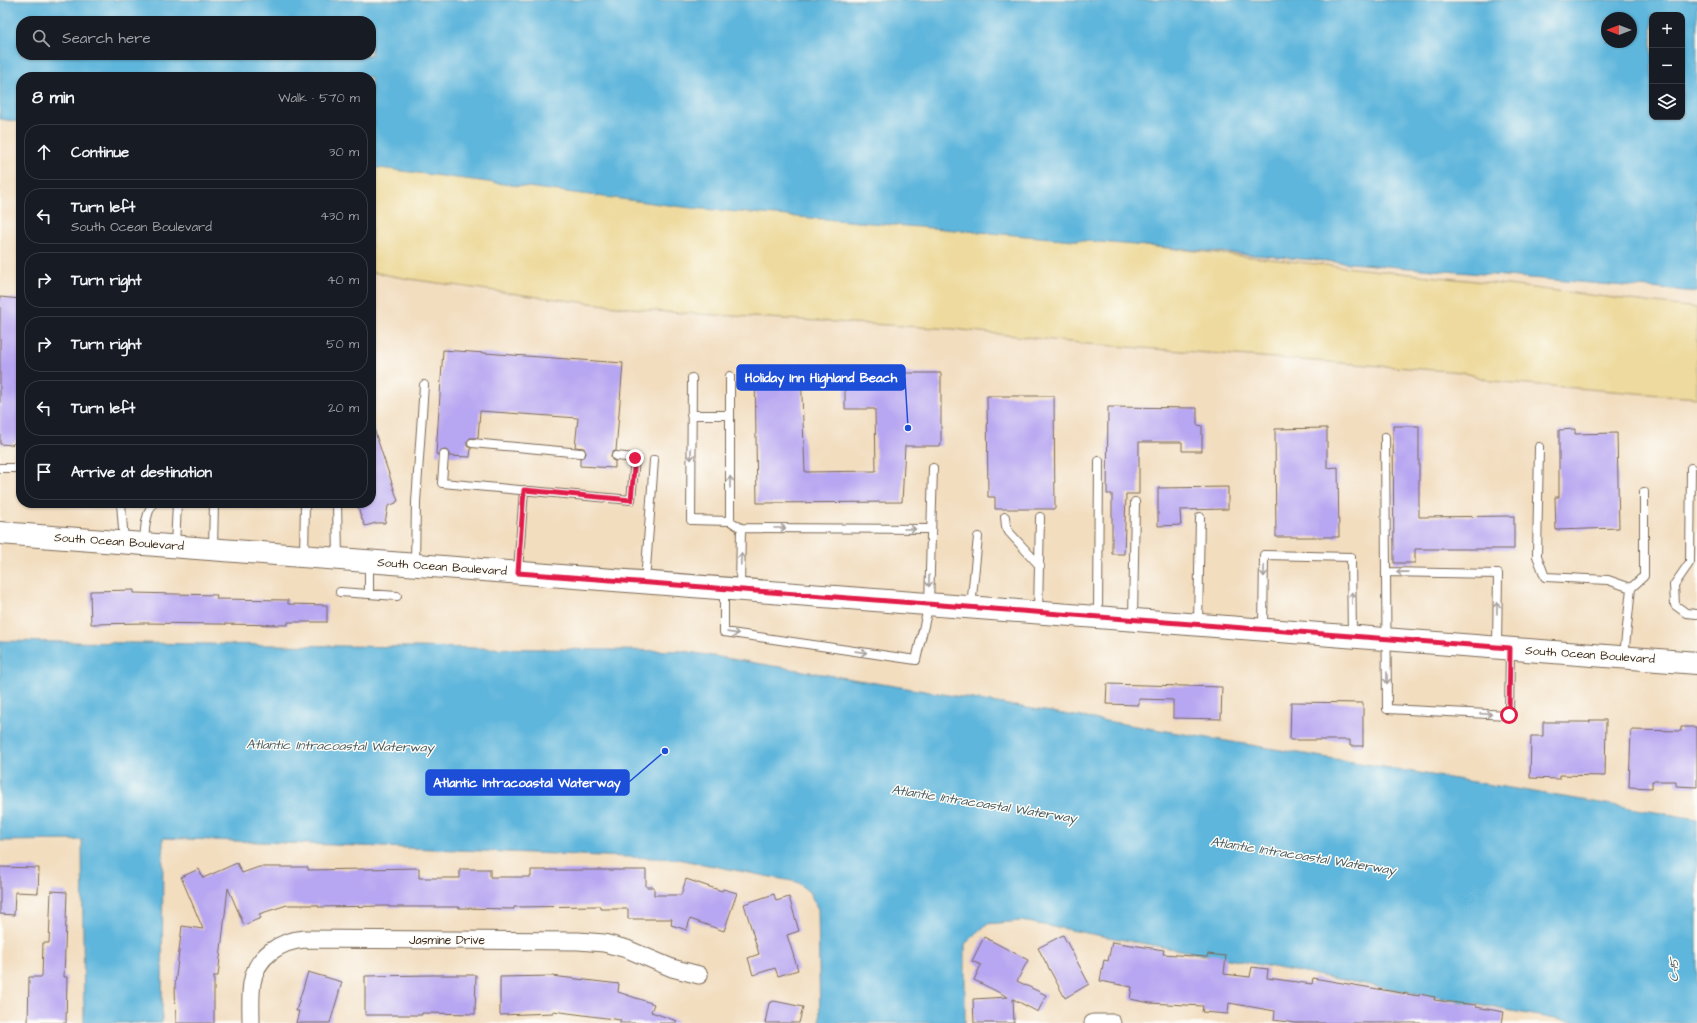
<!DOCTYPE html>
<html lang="en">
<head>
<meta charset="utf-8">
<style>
  :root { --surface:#171b24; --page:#242831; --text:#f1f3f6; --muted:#9ea1a6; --line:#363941 }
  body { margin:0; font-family:"Architects Daughter",sans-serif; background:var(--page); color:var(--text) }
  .controls { position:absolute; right:12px; top:12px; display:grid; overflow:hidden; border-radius:8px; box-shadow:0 1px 3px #0004 }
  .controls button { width:36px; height:36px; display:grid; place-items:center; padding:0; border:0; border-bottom:1px solid var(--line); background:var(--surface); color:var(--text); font:20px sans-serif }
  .compass { position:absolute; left:1601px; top:12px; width:36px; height:36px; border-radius:50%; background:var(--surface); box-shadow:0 1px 3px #0004; rotate:270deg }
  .stop { position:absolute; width:12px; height:12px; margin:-9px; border:3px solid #e11d48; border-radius:50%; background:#fff }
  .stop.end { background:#e11d48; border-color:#fff; box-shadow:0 1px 4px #0008 }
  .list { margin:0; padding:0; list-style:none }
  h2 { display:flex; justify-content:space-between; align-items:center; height:52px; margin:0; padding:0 16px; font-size:17px }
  h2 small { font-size:13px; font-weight:400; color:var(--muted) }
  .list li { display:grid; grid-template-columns:26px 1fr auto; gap:12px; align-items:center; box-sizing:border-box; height:56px; margin:0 8px 8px; padding:0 8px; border:1px solid var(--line); border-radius:16px }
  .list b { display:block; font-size:15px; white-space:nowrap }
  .list p { margin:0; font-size:13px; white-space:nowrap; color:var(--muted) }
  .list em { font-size:13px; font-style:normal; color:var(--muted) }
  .icon { flex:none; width:22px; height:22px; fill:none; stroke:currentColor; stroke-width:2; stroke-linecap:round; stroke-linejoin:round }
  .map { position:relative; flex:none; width:1697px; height:1023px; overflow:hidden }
  .search { position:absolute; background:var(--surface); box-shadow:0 1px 3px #0004; left:16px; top:16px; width:360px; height:44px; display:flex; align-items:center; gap:10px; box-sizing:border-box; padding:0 14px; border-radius:16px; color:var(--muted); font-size:15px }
  .panel { position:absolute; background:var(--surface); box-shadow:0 1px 3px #0004; left:16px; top:72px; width:360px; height:436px; border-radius:16px }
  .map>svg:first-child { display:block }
</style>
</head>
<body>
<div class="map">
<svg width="1697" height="1023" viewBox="0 0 1697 1023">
  <rect width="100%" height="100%" fill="#fdfcf7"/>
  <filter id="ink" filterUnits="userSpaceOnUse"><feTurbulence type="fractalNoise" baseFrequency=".025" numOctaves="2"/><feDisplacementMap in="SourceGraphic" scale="8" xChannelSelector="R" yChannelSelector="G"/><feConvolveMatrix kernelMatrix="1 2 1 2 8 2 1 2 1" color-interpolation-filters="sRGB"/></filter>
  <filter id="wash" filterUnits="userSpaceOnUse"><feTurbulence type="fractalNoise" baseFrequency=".012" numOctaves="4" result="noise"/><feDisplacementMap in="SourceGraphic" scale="16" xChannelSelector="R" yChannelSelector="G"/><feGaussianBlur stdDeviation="0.9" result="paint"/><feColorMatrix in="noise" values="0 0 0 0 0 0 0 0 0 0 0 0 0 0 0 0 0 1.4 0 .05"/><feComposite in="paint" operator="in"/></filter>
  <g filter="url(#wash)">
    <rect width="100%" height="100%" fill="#f2ddbf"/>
    <!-- sand -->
    <path fill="#eeda9e" stroke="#94825e" d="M371 163 1475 281 1697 308V398L1491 381 1462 372 1088 344 954 329 666 312 531 296 409 279 371 272Z"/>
    <!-- water -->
    <path fill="#5fb6dc" stroke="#4d707d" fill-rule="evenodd" d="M0 0H1697V292L691 208 371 167V77H21V122L0 119ZM1652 15H1682V117H1652ZM1607 18H1631V42H1607ZM21 21H371V55H21Z
      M0 641 683 651 1697 819V1023H1577L1021 921 987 924 965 944V1023H820L818 909 809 892 797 882 677 859 163 838 162 1023H84L82 840 0 841Z"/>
    <g id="blocks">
      <!-- building -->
      <path fill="#b7a6f1" d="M0 297 21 299V440H17L12 445 0 444Z
        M443 350 623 363 616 451 612 452 611 456 612 460 615 461V468L580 466V458L585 456 586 453 584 448 575 447 578 418 480 411 478 438H470L467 442V446L471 448 470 457 449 456V452L445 450H441L439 455 436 454Z
        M755 370H801L805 472 876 471 875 409H845V373H941V446H905L902 502 757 503Z
        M987 396H1054L1055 509H995V497H988Z
        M1108 407 1197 408V425L1202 426V451H1182V442H1139V494H1126L1124 554H1112V494H1107Z
        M371 426H373L398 501 396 502V503L388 506 385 523H376L365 526 360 514 357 503H371Z
        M1393 426H1419V517L1514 516V549H1415V563H1394Z
        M1327 428V468L1338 467 1339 537H1276L1275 429Z
        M1575 429V434L1617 433 1619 528 1556 530 1555 497H1559V430Z
        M1228 487V509L1180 510 1181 525 1158 526V488Z
        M134 590V593L217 595 216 599 288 600V604L327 605V622H288V625L145 623 91 624 90 591Z
        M1107 684 1222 687 1221 719 1173 718V700L1139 699V705L1106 704Z
        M1291 702 1363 703V746H1350V740H1290Z
        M1590 720H1606L1605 776 1559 775V779L1530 778 1531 736H1543V722H1590Z
        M1681 727H1697V787L1676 786V781H1652V788L1629 787 1631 730 1681 731Z
        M237 863 242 873 259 867H308V870L419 868V878H460V869H490V877H531V870H646V887H654V895H681L686 879 722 891 723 889 737 893 724 931 690 919 687 930 671 925 672 919H628V909H600V906L514 907V909L459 908V907H389V906L318 907V905H287L259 914 261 918 244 925 228 888 218 976H214V1023H176L175 985 182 926 203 929 181 877 199 869 203 878Z
        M0 867 39 868 38 893 15 892 14 915 0 914Z
        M51 891 67 892 64 977H67L66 1023H28L29 977H42L43 943H49Z
        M774 894 776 901 789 897 799 931 787 935 798 970 778 976 775 968 753 975 748 958 759 954 744 904Z
        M1063 935 1089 984 1065 998 1038 948Z
        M984 937 1028 960 1017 981 1046 995 1038 1012 1013 999 1014 1023H974L973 999 1008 997 974 980 981 965 972 961Z
        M1112 942 1164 950 1163 954 1207 957 1208 954 1226 956 1224 974 1250 977 1252 967 1268 969 1267 978 1312 984 1313 978 1419 996V994L1435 997 1434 1000 1476 1005V1007L1504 1012 1502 1023H1295L1274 1020 1275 1011 1229 1003 1228 1014 1202 1012 1203 1006 1150 1003 1130 999 1132 987 1100 981 1104 960 1108 961Z
        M308 972 342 982 330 1023H296L299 1011H296Z
        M432 975H476L475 1014 422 1013V1015H365V976Z
        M552 976 619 984 618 992 654 1004 651 1012 677 1021 676 1023H619L621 1020 553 1011V1013L500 1015V977Z
        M774 1001 803 1007 799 1023H765L769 1003Z"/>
    </g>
  </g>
  <g filter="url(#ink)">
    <use href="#blocks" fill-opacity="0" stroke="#7b6956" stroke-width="1"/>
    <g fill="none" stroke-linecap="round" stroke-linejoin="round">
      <!-- lane casing -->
      <g stroke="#7b6956" stroke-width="10">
        <path id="lane" d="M692 378 691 520 730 521 741 528 931 529
          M691 415H730
          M1385 437 1387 709 1509 715 1510 650
          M472 443 581 453
          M1539 447 1537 556 1545 577 1608 580 1631 588
          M444 455 442 483 631 500 635 458 616 456
          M0 468H21
          M1691 468 1690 562 1674 585 1675 605 1686 613 1697 614
          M121 503 124 542
          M337 503 338 558
          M1005 517 1006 526 1009 532 1040 566
          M730 521V376
          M144 543C145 528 145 516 153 503
          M175 546 177 503
          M213 548 214 503
          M304 556 305 503
          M415 564 416 502 424 385
          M518 571 524 490
          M1386 572 1498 574 1497 646
          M645 582 654 460
          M724 589V632L916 660 929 604 933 468
          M740 589 741 528
          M340 592 397 596
          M369 594V562
          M971 607 978 537
          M1038 612 1040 517
          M1098 616 1099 461
          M1133 620 1135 502
          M1198 624 1200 517
          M1263 629 1264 555 1351 557 1352 636
          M1624 656 1631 588 1644 576V492"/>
      </g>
      <!-- street casing -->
      <g stroke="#7b6956" stroke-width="19">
        <path id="street" d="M251 1023C251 1010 250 996 252 983 256 956 280 941 305 939L578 941 604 943 627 949 672 968 699 975
          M1093 1023H1112"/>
      </g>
      <!-- secondary casing -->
      <g stroke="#7b6956" stroke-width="24">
        <path id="secondary" d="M0 533 1697 663"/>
      </g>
      <!-- lane -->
      <use href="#lane" stroke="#fff" stroke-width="8"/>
      <!-- street -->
      <use href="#street" stroke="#fff" stroke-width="17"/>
      <!-- secondary -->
      <use href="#secondary" stroke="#fff" stroke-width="22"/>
    </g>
    <!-- one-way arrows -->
    <defs><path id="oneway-shaft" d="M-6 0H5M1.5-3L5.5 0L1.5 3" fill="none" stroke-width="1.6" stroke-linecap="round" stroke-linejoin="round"/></defs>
    <g stroke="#a79f9a">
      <use href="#oneway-shaft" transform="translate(691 454) rotate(90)"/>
      <use href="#oneway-shaft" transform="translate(730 482) rotate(-90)"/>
      <use href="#oneway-shaft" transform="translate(780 528)"/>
      <use href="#oneway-shaft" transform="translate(910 529)"/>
      <use href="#oneway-shaft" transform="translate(741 559) rotate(-88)"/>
      <use href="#oneway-shaft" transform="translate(1264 571) rotate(91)"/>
      <use href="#oneway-shaft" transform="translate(1402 572) rotate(-179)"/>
      <use href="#oneway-shaft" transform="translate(929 581) rotate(91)"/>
      <use href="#oneway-shaft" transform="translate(1352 598) rotate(-91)"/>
      <use href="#oneway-shaft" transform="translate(1497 608) rotate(-89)"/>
      <use href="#oneway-shaft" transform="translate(733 633) rotate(8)"/>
      <use href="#oneway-shaft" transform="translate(861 652) rotate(8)"/>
      <use href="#oneway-shaft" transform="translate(1387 678) rotate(90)"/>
      <use href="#oneway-shaft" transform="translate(1486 714) rotate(3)"/>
    </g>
  </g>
  <g fill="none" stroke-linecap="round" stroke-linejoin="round" filter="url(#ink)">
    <!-- route -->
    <path stroke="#e11d48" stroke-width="5" d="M635 458 631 500 524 490 518 573 1510 648 1509 715"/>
  </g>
  <g text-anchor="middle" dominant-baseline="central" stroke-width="3" stroke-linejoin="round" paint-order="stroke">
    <!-- street labels -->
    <g font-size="12" fill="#3b2a1e" stroke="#fdfcf7">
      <text transform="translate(119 542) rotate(4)">South Ocean Boulevard</text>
      <text transform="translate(442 567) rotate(4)">South Ocean Boulevard</text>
      <text transform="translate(1590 655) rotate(4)">South Ocean Boulevard</text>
      <text x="447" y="940">Jasmine Drive</text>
    </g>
    <!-- water labels -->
    <g font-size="13" font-style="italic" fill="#485b60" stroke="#fdfcf7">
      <text transform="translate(340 746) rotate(1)">Atlantic Intracoastal Waterway</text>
      <text transform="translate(984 804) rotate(9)">Atlantic Intracoastal Waterway</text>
      <text transform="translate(1303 856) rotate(9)">Atlantic Intracoastal Waterway</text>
      <text transform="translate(1674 970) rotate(-90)">C-15</text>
    </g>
  </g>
  <!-- callouts -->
  <path fill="none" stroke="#1d4ed8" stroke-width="1.5" d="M908 428L905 378M665 751L629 782"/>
  <g fill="#1d4ed8" stroke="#fdfcf7" stroke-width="1.5">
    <circle cx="908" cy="428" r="4"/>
    <circle cx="665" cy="751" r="4"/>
  </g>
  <g fill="#1d4ed8" stroke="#1d4ed8" stroke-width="1.5">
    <rect x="737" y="365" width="168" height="25" rx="4"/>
    <rect x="426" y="770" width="203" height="25" rx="4"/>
  </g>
  <g font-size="13" text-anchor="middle" font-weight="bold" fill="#fff">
    <text x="821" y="382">Holiday Inn Highland Beach</text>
    <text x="527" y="787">Atlantic Intracoastal Waterway</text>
  </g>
</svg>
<div class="controls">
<button>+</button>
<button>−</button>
<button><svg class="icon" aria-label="layers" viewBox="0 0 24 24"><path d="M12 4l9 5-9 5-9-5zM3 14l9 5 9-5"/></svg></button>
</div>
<svg class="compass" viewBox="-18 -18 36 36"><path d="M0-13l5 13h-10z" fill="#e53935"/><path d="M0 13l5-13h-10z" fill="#9ea1a6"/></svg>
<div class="stop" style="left:1509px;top:715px"></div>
<div class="stop end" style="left:635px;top:458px"></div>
<div class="search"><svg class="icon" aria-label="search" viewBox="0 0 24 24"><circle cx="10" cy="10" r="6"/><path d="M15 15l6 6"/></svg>Search here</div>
<section class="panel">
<h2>8 min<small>Walk · 570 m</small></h2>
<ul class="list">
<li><svg class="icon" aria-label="ahead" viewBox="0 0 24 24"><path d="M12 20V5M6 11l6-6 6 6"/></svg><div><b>Continue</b></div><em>30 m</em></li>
<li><svg class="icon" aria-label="left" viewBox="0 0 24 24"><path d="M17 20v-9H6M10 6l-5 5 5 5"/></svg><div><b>Turn left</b><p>South Ocean Boulevard</p></div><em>430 m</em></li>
<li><svg class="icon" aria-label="right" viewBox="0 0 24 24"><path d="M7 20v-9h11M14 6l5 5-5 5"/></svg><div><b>Turn right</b></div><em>40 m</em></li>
<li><svg class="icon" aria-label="right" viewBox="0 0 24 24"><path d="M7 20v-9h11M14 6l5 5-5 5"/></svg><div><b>Turn right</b></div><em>50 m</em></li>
<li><svg class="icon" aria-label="left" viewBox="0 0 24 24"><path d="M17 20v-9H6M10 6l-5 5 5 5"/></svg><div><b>Turn left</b></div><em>20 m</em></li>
<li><svg class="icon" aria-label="arrive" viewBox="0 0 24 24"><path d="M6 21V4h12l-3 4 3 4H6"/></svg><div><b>Arrive at destination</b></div></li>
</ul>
</section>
</div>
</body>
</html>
